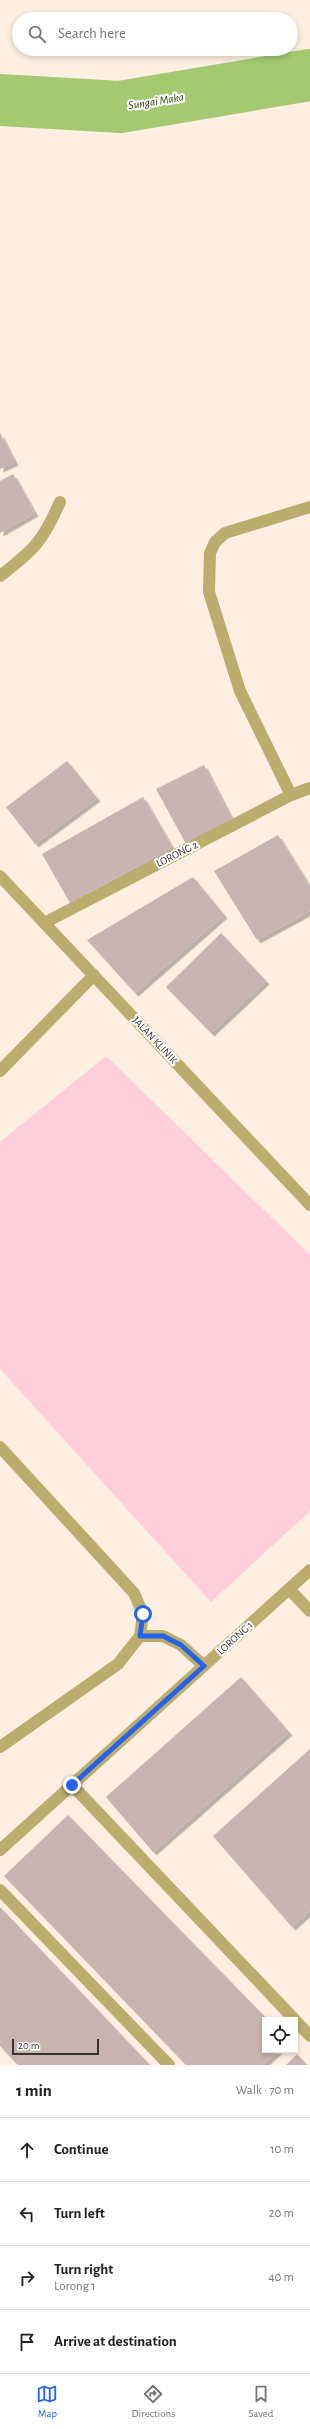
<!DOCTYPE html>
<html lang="en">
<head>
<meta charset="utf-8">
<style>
  :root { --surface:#fff; --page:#f6f6f6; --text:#202124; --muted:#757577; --line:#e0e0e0; --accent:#2563eb }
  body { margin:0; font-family:"Alegreya Sans",sans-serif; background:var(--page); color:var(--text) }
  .controls { position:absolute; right:12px; bottom:12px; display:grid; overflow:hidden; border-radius:0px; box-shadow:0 2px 6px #0003 }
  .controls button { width:36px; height:36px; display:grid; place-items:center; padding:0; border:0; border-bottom:1px solid var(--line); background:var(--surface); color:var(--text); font:20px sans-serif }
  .scale { position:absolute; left:12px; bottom:10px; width:87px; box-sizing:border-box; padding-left:4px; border:2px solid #39332e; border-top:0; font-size:11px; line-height:14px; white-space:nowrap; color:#39332e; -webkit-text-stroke:3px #fff; paint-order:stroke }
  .stop { position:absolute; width:12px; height:12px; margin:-9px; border:3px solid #2563eb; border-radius:50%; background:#fff }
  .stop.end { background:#2563eb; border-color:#fff; box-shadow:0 1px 4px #0008 }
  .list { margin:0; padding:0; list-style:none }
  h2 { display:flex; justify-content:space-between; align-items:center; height:52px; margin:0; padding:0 16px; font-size:17px }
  h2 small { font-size:13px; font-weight:400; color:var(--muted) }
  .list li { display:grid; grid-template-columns:26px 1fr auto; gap:12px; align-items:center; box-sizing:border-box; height:64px; padding:0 16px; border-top:1px solid var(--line) }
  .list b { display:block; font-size:15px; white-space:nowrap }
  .list p { margin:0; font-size:13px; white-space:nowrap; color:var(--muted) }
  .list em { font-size:13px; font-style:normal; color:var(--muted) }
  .icon { flex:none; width:22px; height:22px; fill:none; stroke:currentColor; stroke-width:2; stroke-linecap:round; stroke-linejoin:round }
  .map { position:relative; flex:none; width:310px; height:2065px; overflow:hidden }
  .search { position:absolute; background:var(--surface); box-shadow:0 2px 6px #0003; left:12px; right:12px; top:12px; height:44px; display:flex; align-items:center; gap:10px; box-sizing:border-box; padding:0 14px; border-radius:22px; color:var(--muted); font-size:15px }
  .sheet { height:308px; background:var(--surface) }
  nav { display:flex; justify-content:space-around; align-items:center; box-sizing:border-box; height:56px; border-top:1px solid var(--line); background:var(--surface); font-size:11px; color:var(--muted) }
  nav a { display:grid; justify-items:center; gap:2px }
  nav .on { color:var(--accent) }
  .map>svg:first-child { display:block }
</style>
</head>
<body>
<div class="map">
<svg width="310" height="2065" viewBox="0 0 310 2065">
  <defs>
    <filter id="shadow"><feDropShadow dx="3.5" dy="3.5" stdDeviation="0" flood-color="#0004"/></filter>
  </defs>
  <rect width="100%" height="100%" fill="#feefe2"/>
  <!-- green -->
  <path fill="#fecedb" d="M106 1056 310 1255V1511L211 1602 0 1369V1142Z"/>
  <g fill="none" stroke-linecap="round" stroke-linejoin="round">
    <!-- river -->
    <path stroke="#a4c970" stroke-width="52" d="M0 100 120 107 310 75"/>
  </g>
  <!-- building -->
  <path fill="#c7b3af" filter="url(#shadow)" d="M0 433 15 462 0 469Z
    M13 474 35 513 0 533V481Z
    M67 761 97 798 35 844 6 807Z
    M204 765 232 819 186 844 156 789Z
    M143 797 172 847 70 903 42 854Z
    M278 835 310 887V911L257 940 214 871Z
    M193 877 224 915 135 993 87 940Z
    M221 933 266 981 211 1033 166 987Z
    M241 1677 289 1732 153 1852 106 1797Z
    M310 1749V1911L292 1927 213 1836Z
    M68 1815 268 2020H265V2050H279L263 2065H186L4 1876Z
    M0 1907 150 2065H18L0 2046Z
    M297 2054 307 2065H286Z"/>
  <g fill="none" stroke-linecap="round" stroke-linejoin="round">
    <!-- minor -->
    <path stroke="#bcac6e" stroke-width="12" d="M0 576C34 550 43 541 60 502
      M291 795 240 691 209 592 210 553 215 542 225 533 310 507
      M0 876 310 1205
      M44 923 291 795 310 788
      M0 1071 94 975
      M0 1447 134 1593 143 1614 140 1636 118 1664 0 1747
      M289 1589 310 1611
      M140 1636H163L181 1645 204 1666
      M72 1785 295 2020
      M0 1850 310 1570
      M0 1890 169 2065
      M295 2020 310 2036"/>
  </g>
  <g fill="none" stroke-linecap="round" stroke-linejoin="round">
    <!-- route -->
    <path stroke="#2563eb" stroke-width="5" d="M72 1785 204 1666 181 1645 163 1636H140L143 1614"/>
  </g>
  <g text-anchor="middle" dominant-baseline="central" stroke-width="4" stroke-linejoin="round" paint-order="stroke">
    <!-- street labels -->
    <g font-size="11" fill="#39332e" stroke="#fff">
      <text transform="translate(177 854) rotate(-27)">LORONG 2</text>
      <text transform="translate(155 1040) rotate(47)">JALAN KLINIK</text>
      <text transform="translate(235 1638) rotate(-42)">LORONG 1</text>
    </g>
    <!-- water labels -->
    <g font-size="12" font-style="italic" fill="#2d4300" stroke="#fff">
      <text transform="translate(156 101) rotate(-9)">Sungai Maka</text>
    </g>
  </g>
</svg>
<div class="controls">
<button><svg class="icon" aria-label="locate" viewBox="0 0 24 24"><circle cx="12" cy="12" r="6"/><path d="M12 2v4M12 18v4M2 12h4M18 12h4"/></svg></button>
</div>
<div class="scale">20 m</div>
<div class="stop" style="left:143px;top:1614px"></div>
<div class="stop end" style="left:72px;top:1785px"></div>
<div class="search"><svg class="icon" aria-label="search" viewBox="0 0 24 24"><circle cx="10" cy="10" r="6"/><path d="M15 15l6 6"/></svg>Search here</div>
</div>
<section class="sheet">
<h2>1 min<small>Walk · 70 m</small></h2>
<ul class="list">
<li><svg class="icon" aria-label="ahead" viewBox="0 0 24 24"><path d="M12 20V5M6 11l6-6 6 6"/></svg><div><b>Continue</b></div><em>10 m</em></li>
<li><svg class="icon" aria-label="left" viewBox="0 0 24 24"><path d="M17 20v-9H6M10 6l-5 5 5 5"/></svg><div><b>Turn left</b></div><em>20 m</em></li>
<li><svg class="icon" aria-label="right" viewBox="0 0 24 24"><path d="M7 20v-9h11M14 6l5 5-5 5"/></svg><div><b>Turn right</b><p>Lorong 1</p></div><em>40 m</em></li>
<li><svg class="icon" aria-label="arrive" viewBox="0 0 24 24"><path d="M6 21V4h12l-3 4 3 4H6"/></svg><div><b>Arrive at destination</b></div></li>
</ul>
</section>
<nav>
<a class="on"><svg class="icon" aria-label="map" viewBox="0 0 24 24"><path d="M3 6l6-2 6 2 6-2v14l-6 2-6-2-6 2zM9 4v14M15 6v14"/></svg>Map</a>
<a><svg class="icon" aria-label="directions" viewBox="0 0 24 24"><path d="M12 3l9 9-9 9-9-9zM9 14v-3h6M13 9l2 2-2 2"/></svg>Directions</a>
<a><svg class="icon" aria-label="saved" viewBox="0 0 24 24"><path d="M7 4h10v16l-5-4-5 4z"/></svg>Saved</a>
</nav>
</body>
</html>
